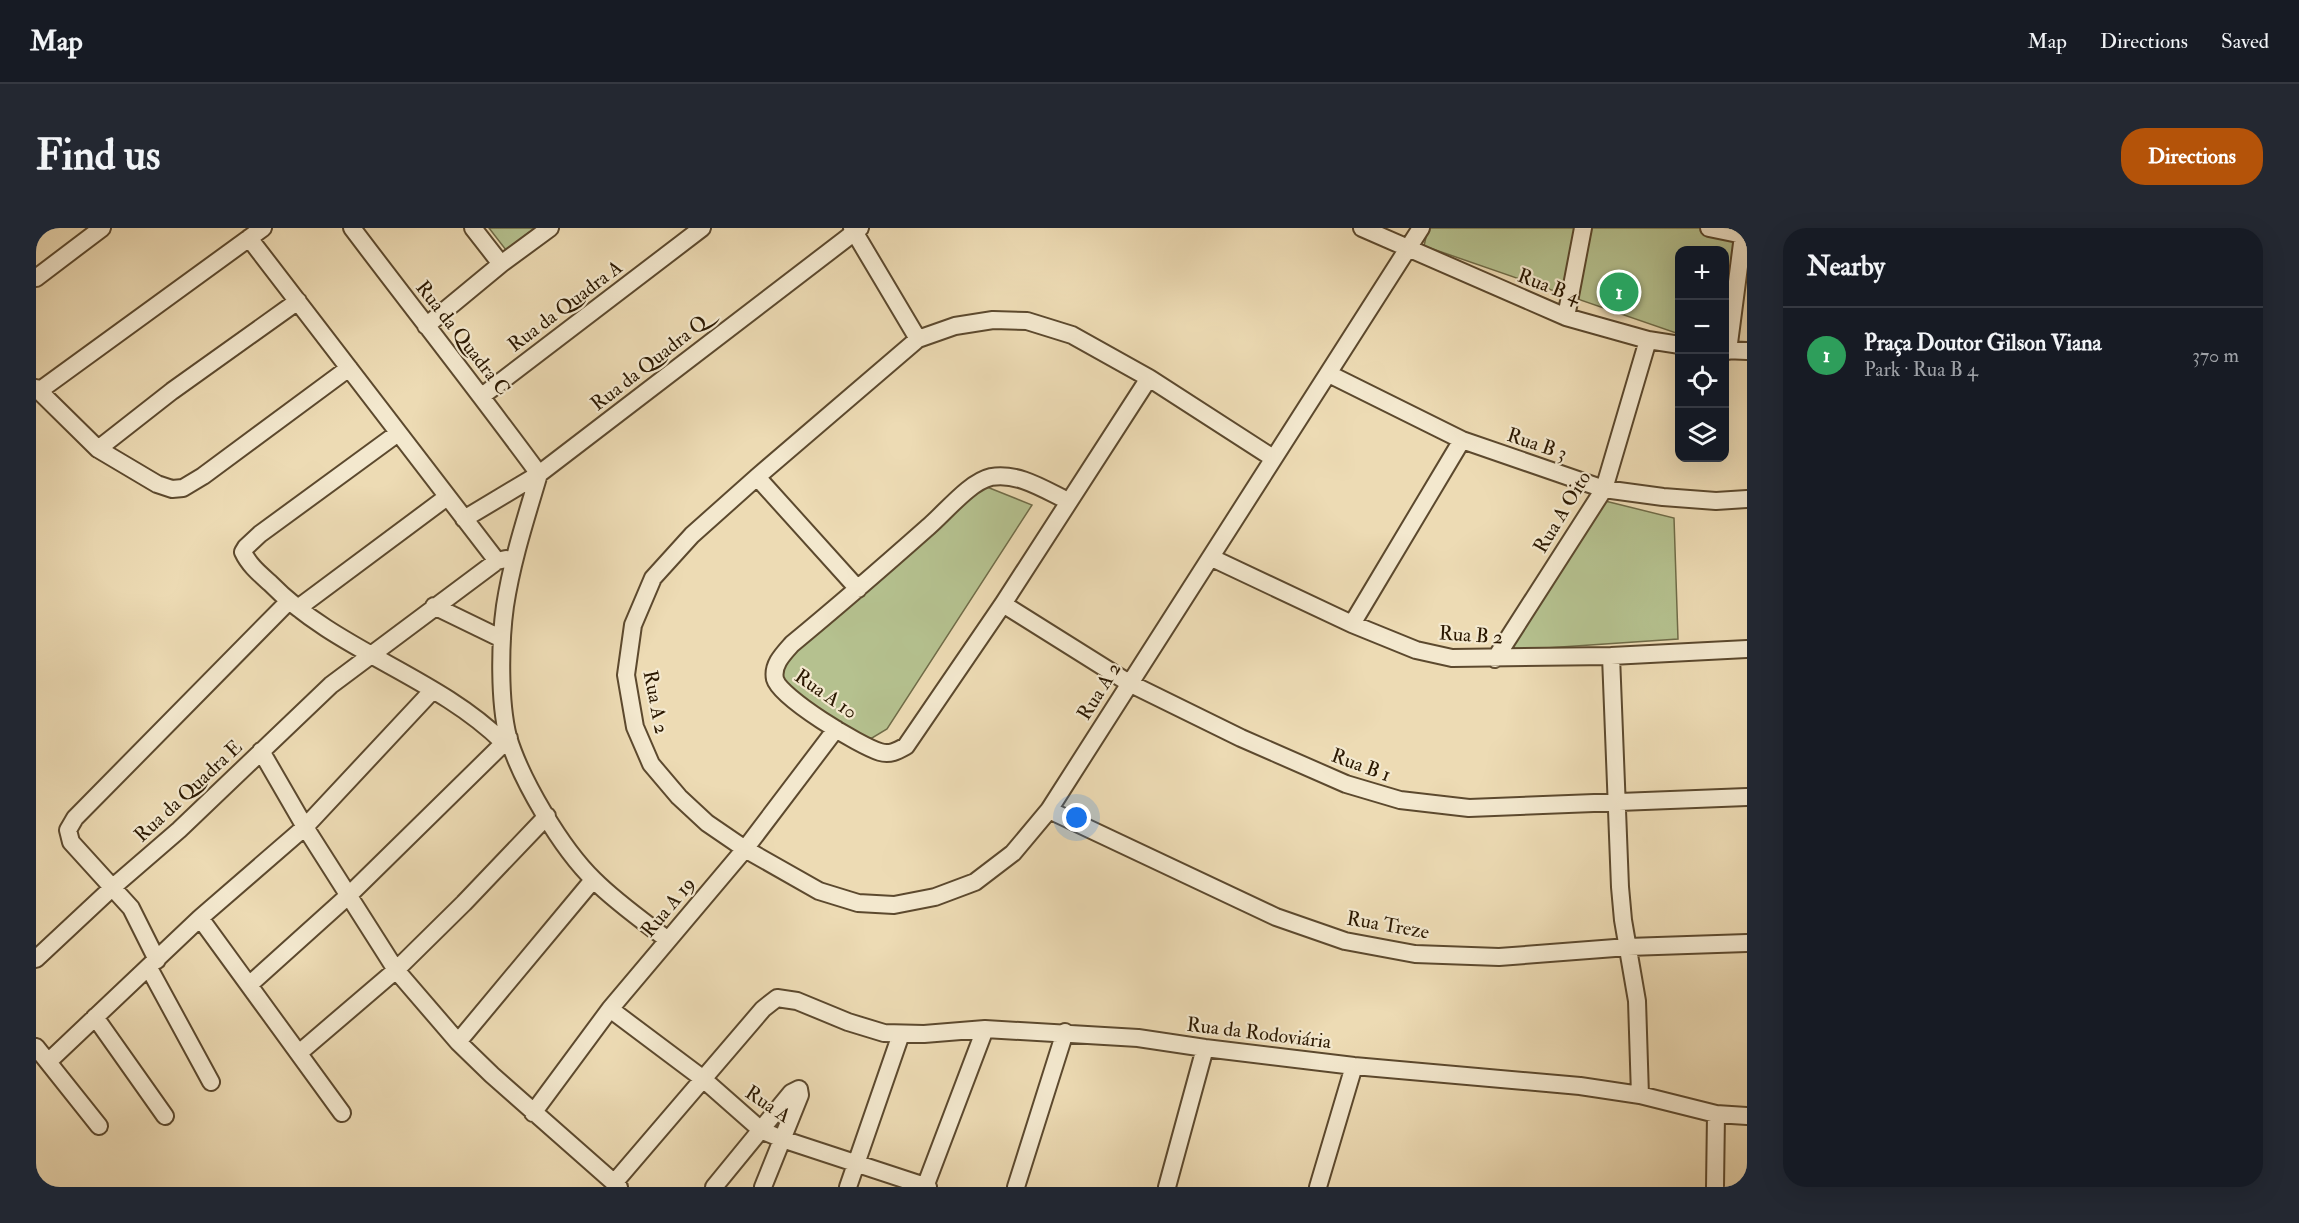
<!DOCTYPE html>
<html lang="en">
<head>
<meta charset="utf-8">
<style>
  :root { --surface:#171b24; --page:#242831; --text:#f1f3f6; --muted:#9ea1a6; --line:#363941; --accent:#b45309 }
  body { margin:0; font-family:"IM FELL Double Pica",serif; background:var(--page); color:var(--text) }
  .controls { position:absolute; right:18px; top:18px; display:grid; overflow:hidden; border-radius:12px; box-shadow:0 6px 24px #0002 }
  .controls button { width:54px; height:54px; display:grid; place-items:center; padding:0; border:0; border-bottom:2px solid var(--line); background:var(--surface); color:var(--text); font:30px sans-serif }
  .you { position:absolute; left:1041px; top:590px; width:21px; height:21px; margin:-15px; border:4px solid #fff; border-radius:50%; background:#1a73e8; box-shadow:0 0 0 9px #1a73e833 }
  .badge { display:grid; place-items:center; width:39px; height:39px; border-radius:50%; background:var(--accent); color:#fff; font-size:20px; font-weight:700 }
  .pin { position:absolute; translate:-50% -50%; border:3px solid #fff; box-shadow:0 2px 6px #0006 }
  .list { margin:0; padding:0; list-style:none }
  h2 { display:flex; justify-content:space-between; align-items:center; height:78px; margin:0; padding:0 24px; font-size:26px }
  h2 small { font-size:20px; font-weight:400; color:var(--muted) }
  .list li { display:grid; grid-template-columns:39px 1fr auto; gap:18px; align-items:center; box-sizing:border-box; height:96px; padding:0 24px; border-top:2px solid var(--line) }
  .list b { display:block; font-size:22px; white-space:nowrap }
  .list p { margin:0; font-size:20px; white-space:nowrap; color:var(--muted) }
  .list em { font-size:20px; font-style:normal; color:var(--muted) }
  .icon { flex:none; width:33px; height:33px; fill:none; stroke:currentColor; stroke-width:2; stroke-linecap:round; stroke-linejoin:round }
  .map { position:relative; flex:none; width:1711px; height:959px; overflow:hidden; border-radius:24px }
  header { display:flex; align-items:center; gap:36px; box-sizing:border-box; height:84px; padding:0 30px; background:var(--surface); border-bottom:2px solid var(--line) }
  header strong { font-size:28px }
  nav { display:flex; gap:33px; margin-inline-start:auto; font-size:21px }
  .intro { display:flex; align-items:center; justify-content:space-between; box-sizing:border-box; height:144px; padding:0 36px }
  h1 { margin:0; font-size:42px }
  .button { padding:15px 27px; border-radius:24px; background:var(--accent); color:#fff; font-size:21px; font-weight:700 }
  main { display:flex; gap:36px; padding:0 36px }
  aside { flex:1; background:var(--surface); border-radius:24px; box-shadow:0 6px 24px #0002 }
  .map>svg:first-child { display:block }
</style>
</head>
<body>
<header>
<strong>Map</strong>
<nav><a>Map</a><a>Directions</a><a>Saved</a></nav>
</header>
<div class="intro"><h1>Find us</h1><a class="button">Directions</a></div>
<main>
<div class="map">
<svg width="1711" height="959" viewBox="0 0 1711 959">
  <rect width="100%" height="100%" fill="#eddbb4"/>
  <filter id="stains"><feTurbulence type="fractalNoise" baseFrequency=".00333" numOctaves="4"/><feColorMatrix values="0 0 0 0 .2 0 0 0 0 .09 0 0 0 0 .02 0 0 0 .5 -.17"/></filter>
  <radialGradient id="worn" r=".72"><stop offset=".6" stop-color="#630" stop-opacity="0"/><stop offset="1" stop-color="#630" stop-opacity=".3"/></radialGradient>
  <!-- green -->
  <path fill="#b5c18f" stroke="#706c48" stroke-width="1.5" d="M453 0H499L470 22Z
    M1392 0H1708L1688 121V22H1644L1643 106 1388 18Z
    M946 257 996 277 851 501 836 510H827L745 458 742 432Z
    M1565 272 1638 290 1642 411 1465 423Z"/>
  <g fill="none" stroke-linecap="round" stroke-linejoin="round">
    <!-- minor casing -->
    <g stroke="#5c492e" stroke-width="20">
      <path id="minor" d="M316 0C378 82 442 163 503 246 490 290 476 332 469 378 464 414 463 473 472 509 485 552 525 620 558 652 580 674 607 693 632 712
        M437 0 465 36
        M816 0 882 111
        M1326 0 1530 89 1612 112 1644 117
        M1673 0 1707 7
        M213 10 461 333 470 331
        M0 50 66 0
        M1530 89 1547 0
        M390 98 465 36 514 0
        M1688 122 1711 123
        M1692 123 1708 0
        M1293 146 1426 212 1568 261 1627 269 1680 273 1711 271
        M0 160 62 221 121 256 136 261 147 260 167 248 313 140
        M3 163 227 0
        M446 168 666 0
        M362 205 224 306 210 319 207 324C213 337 224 346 234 355 300 423 400 448 467 514
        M62 221 136 163 262 73
        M1237 230 1113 150 1036 107 991 93 957 92 919 98 882 111 721 249 656 307 617 350 597 397 590 447 599 499 615 536 643 569 671 595 709 621 783 663 822 675 858 677 899 669 939 654 977 625 1013 582 1385 0
        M721 249 822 361
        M1032 273C1009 262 982 244 955 249 933 254 909 285 891 300 847 339 802 378 756 416 747 426 736 437 739 451 744 470 824 518 844 524 854 527 861 523 870 518L967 376 1113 150
        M428 291 503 246 824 0
        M1176 330 1316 396 1380 422 1416 430 1575 428 1711 421
        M967 376 1093 455 1205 510 1310 556 1364 572 1433 580 1711 569
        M398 378 466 411
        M262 380 411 269
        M1316 396 1426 212
        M1575 428 1584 659 1587 692 1601 773 1604 867
        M1459 431 1568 261 1612 112
        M225 523 269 599 360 742 422 814 456 847 583 959
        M1013 582 1240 689 1309 713 1379 726 1463 729 1592 719 1711 715
        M164 690 306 885
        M0 731 77 659 143 602 295 457 461 333
        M121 732 95 680 35 614 32 602 39 590 252 374
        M113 740 175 854
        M213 757 313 667 473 510
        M574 781 666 850 725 902 746 911 892 959
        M59 789 129 888
        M422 814 557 652
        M0 819 63 898
        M263 825 360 742 428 675 511 588
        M12 834 164 690 269 599 397 462
        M497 885 574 781 709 621 800 501
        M578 955 727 781 741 770 761 773 812 794 848 805 888 806 949 801 1102 810 1169 820 1318 838 1544 858 1604 867 1680 886 1711 888
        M678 959 755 865 763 861 764 867 727 959
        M812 959 865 806
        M889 959 949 801
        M980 959 1029 804
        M1131 959 1169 820
        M1282 959 1318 838
        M1679 959 1680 886"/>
    </g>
    <!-- minor -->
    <use href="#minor" stroke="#f3e8ce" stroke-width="16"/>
  </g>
  <g text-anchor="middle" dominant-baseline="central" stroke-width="4.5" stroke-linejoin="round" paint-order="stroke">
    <!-- street labels -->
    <g font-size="20" fill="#2b1801" stroke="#f3e8ce">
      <text transform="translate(1513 58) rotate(21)">Rua B 4</text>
      <text transform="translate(529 78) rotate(-37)">Rua da Quadra A</text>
      <text transform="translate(427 110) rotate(52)">Rua da Quadra C</text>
      <text transform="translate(613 135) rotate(-38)">Rua da Quadra Q</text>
      <text transform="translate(1501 216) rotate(19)">Rua B 3</text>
      <text transform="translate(1526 284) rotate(-59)">Rua A Oito</text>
      <text transform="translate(1435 407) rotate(4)">Rua B 2</text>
      <text transform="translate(1063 463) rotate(-58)">Rua A 2</text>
      <text transform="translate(790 466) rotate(35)">Rua A 10</text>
      <text transform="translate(620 474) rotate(79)">Rua A 2</text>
      <text transform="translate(1325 537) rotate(20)">Rua B 1</text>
      <text transform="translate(152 563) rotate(-43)">Rua da Quadra E</text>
      <text transform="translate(632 679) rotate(-50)">Rua A 19</text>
      <text transform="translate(1352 697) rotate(10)">Rua Treze</text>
      <text transform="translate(1223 805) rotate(7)">Rua da Rodoviária</text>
      <text transform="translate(732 876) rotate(34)">Rua A</text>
    </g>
  </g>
  <rect width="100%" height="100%" filter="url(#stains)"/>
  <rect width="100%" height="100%" fill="url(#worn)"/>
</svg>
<div class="controls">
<button>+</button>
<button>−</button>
<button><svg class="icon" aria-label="locate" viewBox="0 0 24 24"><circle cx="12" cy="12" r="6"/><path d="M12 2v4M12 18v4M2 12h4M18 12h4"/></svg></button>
<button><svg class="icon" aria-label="layers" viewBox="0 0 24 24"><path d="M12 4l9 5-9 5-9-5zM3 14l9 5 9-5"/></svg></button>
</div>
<div class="you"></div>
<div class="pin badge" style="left:1583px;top:64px;background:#2e9e5b">1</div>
</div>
<aside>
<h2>Nearby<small></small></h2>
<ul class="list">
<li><span class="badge" style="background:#2e9e5b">1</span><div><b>Praça Doutor Gilson Viana</b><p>Park · Rua B 4</p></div><em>370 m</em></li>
</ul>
</aside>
</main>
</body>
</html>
